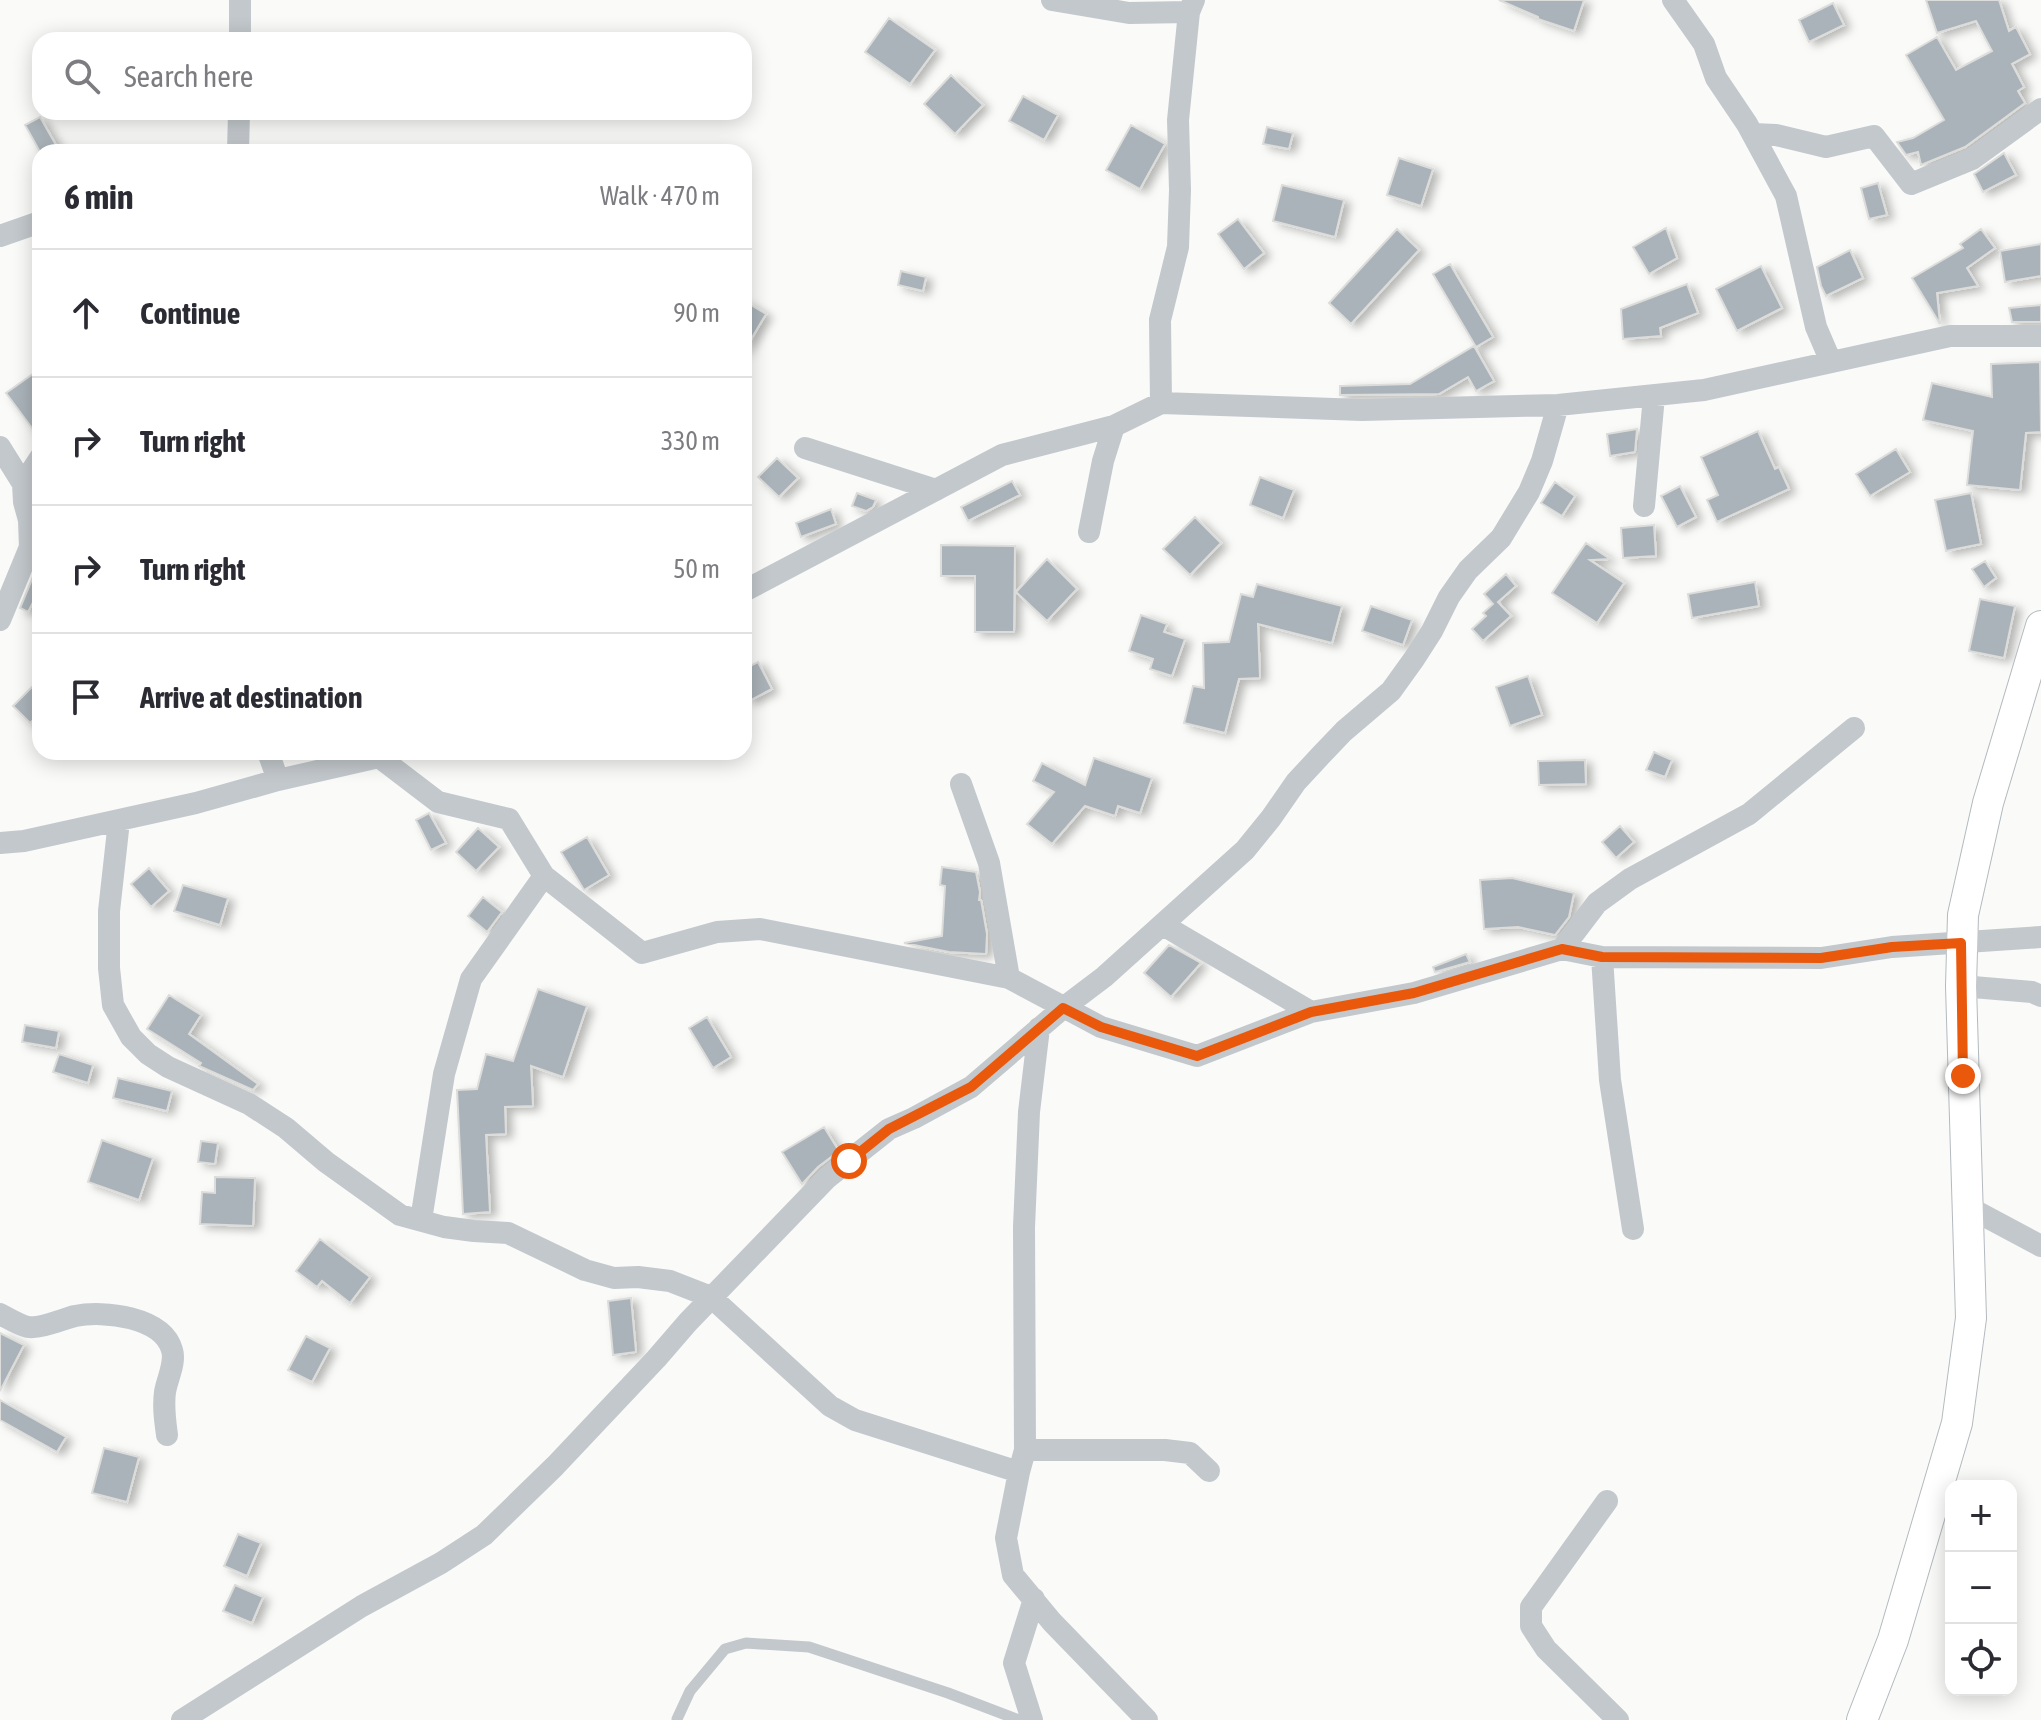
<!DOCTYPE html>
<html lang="en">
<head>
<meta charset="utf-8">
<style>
  :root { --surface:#fff; --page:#f2f2f3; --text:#2b2b33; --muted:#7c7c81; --line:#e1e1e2 }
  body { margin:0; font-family:"Asap Condensed",sans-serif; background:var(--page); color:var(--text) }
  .controls { position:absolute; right:24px; bottom:24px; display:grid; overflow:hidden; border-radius:16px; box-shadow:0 4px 20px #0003 }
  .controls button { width:72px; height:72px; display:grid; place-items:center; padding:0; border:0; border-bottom:2px solid var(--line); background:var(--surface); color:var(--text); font:40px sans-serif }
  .stop { position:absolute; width:24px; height:24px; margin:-18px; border:6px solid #ea580c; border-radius:50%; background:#fff }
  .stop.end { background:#ea580c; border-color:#fff; box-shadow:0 2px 8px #0008 }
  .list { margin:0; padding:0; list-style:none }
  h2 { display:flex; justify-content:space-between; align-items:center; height:104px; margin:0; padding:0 32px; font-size:34px }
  h2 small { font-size:26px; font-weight:400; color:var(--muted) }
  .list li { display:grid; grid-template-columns:52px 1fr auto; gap:24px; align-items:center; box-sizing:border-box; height:128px; padding:0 32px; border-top:2px solid var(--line) }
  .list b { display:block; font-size:30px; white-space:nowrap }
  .list em { font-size:26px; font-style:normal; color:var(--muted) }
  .icon { flex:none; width:44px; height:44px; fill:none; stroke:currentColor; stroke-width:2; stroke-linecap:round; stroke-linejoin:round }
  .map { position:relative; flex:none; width:2041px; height:1720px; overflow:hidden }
  .search { position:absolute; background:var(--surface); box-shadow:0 4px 20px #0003; left:32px; top:32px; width:720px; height:88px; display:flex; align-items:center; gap:20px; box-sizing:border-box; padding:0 28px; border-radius:24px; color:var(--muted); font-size:30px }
  .panel { position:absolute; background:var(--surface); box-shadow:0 4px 20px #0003; left:32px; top:144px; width:720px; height:616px; border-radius:24px }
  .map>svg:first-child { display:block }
</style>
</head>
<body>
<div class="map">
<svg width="2041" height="1720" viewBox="0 0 2041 1720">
  <defs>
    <filter id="shadow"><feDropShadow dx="6" dy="3.5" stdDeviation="4" flood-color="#0004"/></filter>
  </defs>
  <rect width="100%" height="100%" fill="#fafaf8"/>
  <!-- building -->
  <path fill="#aab3b9" stroke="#dcdcda" stroke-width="2" filter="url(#shadow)" d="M1499 0H1584L1574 31 1538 19V17Z
    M1926 0H1999L2009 31 2016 27 2030 54 2012 64 2024 87 2018 91 2025 103 1965 147 1921 165 1918 152 1906 155 1897 142 1913 138 1944 120 1906 55 1937 37 1956 70 1992 51 1976 21 1937 33Z
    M1833 3 1844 25 1809 42 1799 20Z
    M889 18 935 50 910 84 865 52Z
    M951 75 983 105 955 134 924 104Z
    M1023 96 1058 115 1044 140 1009 121Z
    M40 117 60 152H40L25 125Z
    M1131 125 1165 144 1140 189 1106 170Z
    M1267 127 1293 133 1289 149 1263 144Z
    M2004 153 2016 175 1983 192 1974 174Z
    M1399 158 1433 169 1421 206 1387 195Z
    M1878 183 1887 215 1869 219 1861 188Z
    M1282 185 1344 200 1335 237 1273 221Z
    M1238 219 1264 253 1244 269 1218 234Z
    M1666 228 1677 258 1649 274 1633 247Z
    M1397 229 1419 250 1351 324 1329 303Z
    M1981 229 1995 248 1967 268 1978 286 1937 293 1940 324 1912 278 1963 248 1960 244Z
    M2041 244V276L2005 282 2000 251Z
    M1850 250 1863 278 1826 296 1821 286 1817 267Z
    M1450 264 1493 337 1476 347 1433 274Z
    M1761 266 1782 308 1737 331 1716 289Z
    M901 271 926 277 923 291 898 285Z
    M1687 284 1698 313 1660 328 1661 336 1623 339 1621 309Z
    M744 301 766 314 744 351Z
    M2041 305V322H2012L2009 308Z
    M1474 346 1494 381 1476 391 1468 377 1439 394 1340 395V386L1410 384Z
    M2040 362 2041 432 2026 433 2020 490 1967 485 1973 431 1923 420 1932 383 1992 397 1991 364Z
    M40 369V439L6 393Z
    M1637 429 1635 452 1610 456 1607 434Z
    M1758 431 1775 469 1779 467 1789 489 1717 522 1707 500 1718 495 1701 457Z
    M1896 449 1910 472 1870 496 1856 474Z
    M777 458 798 478 779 497 758 477Z
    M1260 477 1294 490 1283 518 1250 505Z
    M1012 481 1020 495 968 521 961 507Z
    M1555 482 1575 496 1562 516 1541 503Z
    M1680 486 1696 517 1677 527 1661 496Z
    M857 493 876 500 873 507 866 511 852 506Z
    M1971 493 1981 544 1946 551 1935 500Z
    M831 509 836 524 801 537 796 523Z
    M1195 517 1221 543 1190 575 1163 549Z
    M1654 525 1656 556 1623 558 1621 528Z
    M1586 543 1610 559 1590 560 1624 583 1597 623 1552 593Z
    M941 545 1015 546 1014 632H975V576H941Z
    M1047 559 1077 589 1047 621 1016 592Z
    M40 560V589L28 612 20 608Z
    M1985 561 1996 578 1984 587 1972 569Z
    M1506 574 1516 586 1498 602 1511 616 1483 641 1472 629 1486 616 1483 613 1493 604 1484 594Z
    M1755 582 1759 606 1692 618 1688 594Z
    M1257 584 1342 606 1332 643 1258 624 1260 678 1239 679 1225 733 1184 723 1193 686 1204 688 1203 643 1229 642 1241 594 1253 597Z
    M1980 599 2015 606 2004 658 1969 651Z
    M1371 606 1412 620 1403 645 1362 631Z
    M1141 615 1167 624 1164 632 1185 639 1172 676 1150 669 1153 659 1129 651Z
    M758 662 772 689 749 701 744 691V669Z
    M1528 676 1542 715 1510 726 1496 687Z
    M33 686 40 693V714L30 723 13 706Z
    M1654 752 1672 760 1665 777 1646 770Z
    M1094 758 1152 778 1140 813 1118 806 1115 816 1085 806 1052 844 1027 824 1054 792 1033 781 1042 763 1085 785Z
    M1585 760 1586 784 1539 785 1538 761Z
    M429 813 446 843 431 850 416 820Z
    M1620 826 1634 842 1616 858 1602 842Z
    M478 828 499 847 476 871 456 852Z
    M587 837 609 875 584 890 561 852Z
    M942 867 976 872 980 892 979 900H981L987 934 986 954 949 952 904 943 942 936 945 886 940 885Z
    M149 868 169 891 151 907 131 884Z
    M1512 878 1574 893 1569 917 1555 935 1518 927 1484 929 1480 880Z
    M183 885 228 898 220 925 174 911Z
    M483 897 502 912 487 932 468 916Z
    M1169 945 1201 963 1171 997 1144 973Z
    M1466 954 1470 962 1435 972 1433 967Z
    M538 989 587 1006 563 1077 531 1066 533 1106 505 1107 506 1134 486 1135 490 1212 463 1214 457 1090 477 1089 486 1054 513 1061Z
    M169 995 201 1015 189 1034 258 1084 253 1090 199 1066 201 1063 147 1029Z
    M707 1017 731 1057 713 1068 689 1028Z
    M25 1025 59 1031 56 1048 22 1042Z
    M59 1054 93 1065 88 1083 53 1072Z
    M118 1078 172 1091 167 1111 113 1098Z
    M824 1127 839 1151 818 1167 802 1184 782 1152Z
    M102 1140 153 1158 139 1200 88 1182Z
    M201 1141 218 1143 215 1164 198 1162Z
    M215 1177 255 1178 253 1226 200 1224 202 1192 215 1193Z
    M320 1239 370 1277 350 1303 322 1281 317 1287 296 1271Z
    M631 1298 636 1352 613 1355 608 1301Z
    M0 1333 24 1345 0 1391Z
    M306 1336 330 1348 312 1382 288 1370Z
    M0 1400 66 1437 57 1452 0 1420Z
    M104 1448 139 1457 127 1502 92 1493Z
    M238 1534 261 1543 247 1576 224 1566Z
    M235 1585 263 1597 252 1623 223 1611Z"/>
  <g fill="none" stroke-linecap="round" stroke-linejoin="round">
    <!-- secondary casing -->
    <g stroke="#b3babf" stroke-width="32">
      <path id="secondary" d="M1862 1720 1893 1640 1957 1423 1971 1318 1961 986 1963 915 1988 803 2041 626"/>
    </g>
    <!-- service -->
    <path stroke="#c3c8cc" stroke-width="11" d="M677 1719 690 1691 725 1649 746 1643 809 1647 948 1693 1019 1720"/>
    <!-- minor -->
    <path stroke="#c3c8cc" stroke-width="22" d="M1052 0 1129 13 1189 12
      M1673 0 1704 44 1716 78 1747 124 1786 196 1816 327 1831 362
      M240 40V0
      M1753 134 1776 135 1826 147 1874 136 1911 184 1972 159 2041 109
      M238 152 239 112
      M0 236 40 222
      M1161 403 1160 320 1178 247 1180 190 1178 120 1189 12 1194 0
      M0 447 23 484
      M805 448 936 490
      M1644 506 1654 396
      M1089 532 1103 461 1114 426
      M744 591 1002 455 1114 426 1161 403 1362 410 1558 405 1704 390 1950 336H2041
      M0 620 30 547 29 520 24 502 23 484 40 458
      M268 752 278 780
      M379 757 438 802 509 819 544 876 642 953 717 932 760 929 1009 978 1101 1027 1197 1056 1311 1012 1414 993 1562 949 1602 957 1821 958 1892 947 2041 937
      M961 784 989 863 1009 978
      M119 821 109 911V968L113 1005 131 1037 148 1054 168 1067 249 1104 286 1128 326 1162 400 1215 444 1227 474 1231 508 1233 585 1270 614 1278 638 1277 670 1281 711 1297 830 1406 855 1420 1019 1472
      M0 843 24 841 196 803 278 780 379 757 390 752
      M1163 925 1311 1012
      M1562 949 1597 903 1630 879 1749 814 1854 728
      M1602 957 1610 1080 1633 1229
      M1961 986 2032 992 2041 996
      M1039 1028 1029 1112 1024 1227 1025 1450 1019 1472 1006 1538 1013 1575 1052 1622 1147 1720
      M1968 1207 2041 1246
      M421 1220 444 1074 471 979 544 876
      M0 1314C8 1318 19 1325 28 1327 40 1329 63 1319 75 1316 104 1310 163 1317 172 1350 176 1363 167 1379 165 1392 163 1407 165 1420 167 1435
      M1025 1450H1165L1190 1453 1209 1471
      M1607 1501 1531 1607V1626L1546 1649 1618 1720
      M182 1720 362 1606 441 1563 484 1535 555 1466 656 1359 688 1322 827 1178 889 1129 914 1118 971 1087 1063 1008 1104 977 1245 850 1271 818 1296 782 1322 754 1344 731 1391 691 1414 659 1432 631 1449 597 1468 570 1501 538 1529 492 1542 461 1558 405
      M1032 1720 1014 1663 1034 1599"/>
    <!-- secondary -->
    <use href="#secondary" stroke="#fff" stroke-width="30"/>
  </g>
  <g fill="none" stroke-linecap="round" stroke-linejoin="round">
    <!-- route -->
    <path stroke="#ea580c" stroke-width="10" d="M849 1161 889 1129 971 1087 1063 1008 1101 1027 1197 1056 1311 1012 1414 993 1562 949 1602 957 1821 958 1892 947 1961 943 1963 1076"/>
  </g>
</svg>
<div class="controls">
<button>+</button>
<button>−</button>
<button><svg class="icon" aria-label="locate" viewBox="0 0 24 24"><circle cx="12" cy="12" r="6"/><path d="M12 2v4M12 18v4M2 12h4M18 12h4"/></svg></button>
</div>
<div class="stop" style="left:849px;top:1161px"></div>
<div class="stop end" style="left:1963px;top:1076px"></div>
<div class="search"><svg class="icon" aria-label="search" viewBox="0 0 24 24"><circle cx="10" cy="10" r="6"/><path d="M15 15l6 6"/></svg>Search here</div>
<section class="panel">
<h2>6 min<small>Walk · 470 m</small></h2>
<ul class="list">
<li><svg class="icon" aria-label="ahead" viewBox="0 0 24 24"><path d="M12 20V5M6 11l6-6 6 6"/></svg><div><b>Continue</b></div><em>90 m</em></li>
<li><svg class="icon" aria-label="right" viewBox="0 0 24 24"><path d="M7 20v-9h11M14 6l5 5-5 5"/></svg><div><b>Turn right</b></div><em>330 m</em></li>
<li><svg class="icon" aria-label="right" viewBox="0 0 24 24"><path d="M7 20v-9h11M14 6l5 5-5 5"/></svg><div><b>Turn right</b></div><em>50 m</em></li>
<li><svg class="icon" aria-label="arrive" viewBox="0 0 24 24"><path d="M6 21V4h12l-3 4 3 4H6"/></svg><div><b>Arrive at destination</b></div></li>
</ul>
</section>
</div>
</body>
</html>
